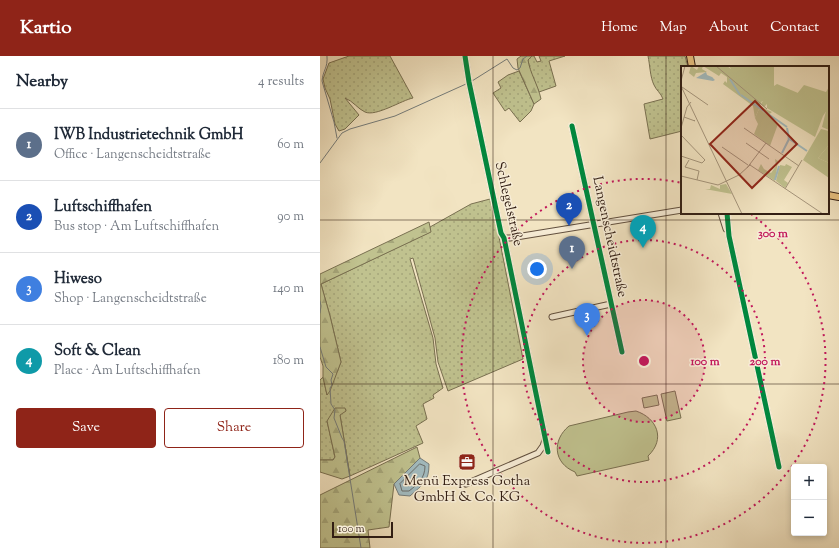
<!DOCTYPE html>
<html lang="en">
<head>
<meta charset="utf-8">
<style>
  :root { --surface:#fff; --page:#f2f2f3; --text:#1f2937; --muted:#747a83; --line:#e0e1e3; --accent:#8f2418 }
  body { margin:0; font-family:"Sorts Mill Goudy",serif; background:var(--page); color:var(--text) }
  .controls { position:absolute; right:12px; bottom:12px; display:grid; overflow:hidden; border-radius:4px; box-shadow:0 2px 6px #0003 }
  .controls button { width:36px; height:36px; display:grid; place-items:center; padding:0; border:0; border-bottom:1px solid var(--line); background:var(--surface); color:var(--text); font:20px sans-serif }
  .scale { position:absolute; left:12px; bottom:10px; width:61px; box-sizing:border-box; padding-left:4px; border:2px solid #321e13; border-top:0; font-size:11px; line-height:14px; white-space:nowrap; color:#321e13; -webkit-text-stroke:3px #f7edd7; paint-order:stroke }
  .you { position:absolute; left:217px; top:213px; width:14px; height:14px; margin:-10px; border:3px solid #fff; border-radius:50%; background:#1a73e8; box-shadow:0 0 0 6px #1a73e833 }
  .badge { display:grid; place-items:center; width:26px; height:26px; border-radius:50%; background:var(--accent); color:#fff; font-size:13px; font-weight:700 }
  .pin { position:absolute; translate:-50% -33px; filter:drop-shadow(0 1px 2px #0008) }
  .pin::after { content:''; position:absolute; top:21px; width:14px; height:12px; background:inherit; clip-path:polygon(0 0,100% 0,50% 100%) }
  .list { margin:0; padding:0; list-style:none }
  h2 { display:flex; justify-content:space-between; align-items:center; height:52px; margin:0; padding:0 16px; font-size:17px }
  h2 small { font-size:13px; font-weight:400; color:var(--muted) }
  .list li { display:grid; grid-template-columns:26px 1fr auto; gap:12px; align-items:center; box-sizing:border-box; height:72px; padding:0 16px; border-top:1px solid var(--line) }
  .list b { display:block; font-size:15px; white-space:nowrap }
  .list p { margin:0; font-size:13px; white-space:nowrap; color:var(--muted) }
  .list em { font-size:13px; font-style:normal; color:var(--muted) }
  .actions { display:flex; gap:8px; padding:12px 16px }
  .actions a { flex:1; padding:9px 0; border:1px solid var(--accent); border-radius:4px; text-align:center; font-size:14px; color:var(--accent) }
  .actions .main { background:var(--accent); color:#fff }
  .map { position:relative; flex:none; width:519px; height:492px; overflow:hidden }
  header { display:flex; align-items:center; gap:24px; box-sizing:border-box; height:56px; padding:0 20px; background:var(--accent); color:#fff }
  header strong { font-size:19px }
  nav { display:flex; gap:22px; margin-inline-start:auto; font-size:14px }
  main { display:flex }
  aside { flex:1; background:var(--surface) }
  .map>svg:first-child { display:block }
</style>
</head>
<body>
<header>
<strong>Kartio</strong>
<nav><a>Home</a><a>Map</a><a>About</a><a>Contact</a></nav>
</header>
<main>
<aside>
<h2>Nearby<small>4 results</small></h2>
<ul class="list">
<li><span class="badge" style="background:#5c6f8a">1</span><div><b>IWB Industrietechnik GmbH</b><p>Office · Langenscheidtstraße</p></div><em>60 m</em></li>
<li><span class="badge" style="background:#1a4fb4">2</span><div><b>Luftschiffhafen</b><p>Bus stop · Am Luftschiffhafen</p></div><em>90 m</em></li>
<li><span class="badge" style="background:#3f7fe0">3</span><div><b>Hiweso</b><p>Shop · Langenscheidtstraße</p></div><em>140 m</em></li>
<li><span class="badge" style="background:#0f9aa8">4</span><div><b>Soft &amp; Clean</b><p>Place · Am Luftschiffhafen</p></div><em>180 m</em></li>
</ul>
<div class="actions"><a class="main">Save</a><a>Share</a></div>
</aside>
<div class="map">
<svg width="519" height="492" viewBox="0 0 519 492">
  <defs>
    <pattern id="grass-dots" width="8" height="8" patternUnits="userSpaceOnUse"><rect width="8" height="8" fill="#c0c28f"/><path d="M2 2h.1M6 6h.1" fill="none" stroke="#a5a67a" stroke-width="1.8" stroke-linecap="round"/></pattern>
    <pattern id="forest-firs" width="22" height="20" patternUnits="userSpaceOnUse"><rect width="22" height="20" fill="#c0c28f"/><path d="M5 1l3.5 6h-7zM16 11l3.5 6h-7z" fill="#a5a67a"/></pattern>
  </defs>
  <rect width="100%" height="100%" fill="#f2e4c2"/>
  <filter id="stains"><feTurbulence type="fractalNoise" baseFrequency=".005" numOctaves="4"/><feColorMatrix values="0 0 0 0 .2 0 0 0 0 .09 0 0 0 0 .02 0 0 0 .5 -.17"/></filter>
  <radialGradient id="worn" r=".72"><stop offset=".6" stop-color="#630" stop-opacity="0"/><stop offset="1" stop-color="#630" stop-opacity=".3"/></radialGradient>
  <!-- grass -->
  <path fill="url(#grass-dots)" stroke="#797051" d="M29 0H70L93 42C82 44 56 61 45 56 38 53 33 45 25 42L39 59 25 73 19 75 15 68 10 43 5 32 3 23 9 7Z
    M212 0H214L217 6 221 5 219 0H245L229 5 236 30 219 36 210 14 208 4Z
    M328 0H365L368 11H362V75L330 83 324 48 343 43C341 37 336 34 334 29 330 21 330 9 328 0Z
    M199 15 214 48 211 55 200 66 189 52 185 55 173 37 181 32 178 26 188 19Z
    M170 143 179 181 203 303 128 335 118 306 115 282 93 202 90 203 113 282 116 308 123 332 113 339 114 342 103 348 107 363 96 370 103 387 30 420 20 359 7 365 15 401 13 404H0V324L3 321 7 339 21 306 10 260 1 228 110 176V171L151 148Z"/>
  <!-- forest -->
  <path fill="url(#forest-firs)" stroke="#797051" d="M201 0H212L208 4C210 17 218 29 221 43L214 48 198 12 197 3Z
    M109 166 111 176 1 228 10 260 21 306 10 335 7 339 3 321V310L0 301V218Z
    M15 352H25L26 355 20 359 30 420 22 423 0 416V404H13L15 401 7 365Z
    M97 391 100 402 74 428 69 471 48 474 50 492H0V439Z"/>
  <!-- garden -->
  <path fill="#c0c28f" stroke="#797051" d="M355 335 361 362 347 365 341 338Z
    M337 339 339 349 324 352 322 342Z
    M316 355C337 362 346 383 328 400L329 404 257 420 255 416C233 407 232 384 249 370L308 356Z"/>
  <!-- water -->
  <path fill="#a2bbbf" stroke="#757c7a" d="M100 402 109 408C109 426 103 428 90 440L79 439 74 428Z"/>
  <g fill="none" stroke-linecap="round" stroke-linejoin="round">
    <!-- shore -->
    <path stroke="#6a6c69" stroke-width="1" d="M100 408 105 410C105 422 98 428 89 435H82L80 428Z"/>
    <!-- stream -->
    <path stroke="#757c7a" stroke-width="1" d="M7 0C8 12 3 14 2 25L14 66 17 82
      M152 25 187 3 193 12 197 14 200 12 203 3 207 0
      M0 107 22 77 30 73 75 60 146 28
      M0 245 1 250 0 257
      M0 291 6 311 13 318 11 324 12 329 10 332 11 348 15 354 14 362 22 382 24 385 41 492"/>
    <!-- minor casing -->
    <g stroke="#62503f" stroke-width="7">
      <path id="minor" d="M145 0 149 26 181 177 184 182 228 396
        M252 70 302 296
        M401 157 406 173
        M407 157 409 180 459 411
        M184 182H190L362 154
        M232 261 291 248
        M146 428 218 397 223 390 225 384"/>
    </g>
    <!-- major casing -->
    <g stroke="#321e13" stroke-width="8">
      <path id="major" d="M370 0 372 11
        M508 139 519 141"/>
    </g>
    <!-- minor -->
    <use href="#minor" stroke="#f7edd7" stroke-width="5"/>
    <!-- major -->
    <use href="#major" stroke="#e9c281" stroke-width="6"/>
    <!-- cycleway casing -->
    <g stroke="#f7edd7" stroke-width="8">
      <path id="cycleway" d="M145 0 149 26 181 177 184 182 228 396
        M252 70 302 296
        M407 157 409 180 459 411"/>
    </g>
    <!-- cycleway -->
    <use href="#cycleway" stroke="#00873e" stroke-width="5"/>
  </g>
  <!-- grid -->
  <path fill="none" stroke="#321e13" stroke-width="1" stroke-opacity="0.55" d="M173 0V492M346 0V492M0 164H519M0 328H519"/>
  <!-- distance rings -->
  <circle cx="324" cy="305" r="61" fill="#c2185b" fill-opacity=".12"/>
  <g fill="none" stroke="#c2185b" stroke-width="2" stroke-dasharray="2 4">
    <circle cx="324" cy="305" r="61"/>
    <circle cx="324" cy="305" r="121"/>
    <path d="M431 158A182 182 0 1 1 362 127"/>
  </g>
  <!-- icons -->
  <defs>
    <g id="office-square" transform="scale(0.9)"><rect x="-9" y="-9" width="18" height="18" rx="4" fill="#8f2418" stroke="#f7edd7"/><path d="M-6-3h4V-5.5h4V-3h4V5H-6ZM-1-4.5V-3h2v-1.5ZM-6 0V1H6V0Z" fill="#fff"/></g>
  </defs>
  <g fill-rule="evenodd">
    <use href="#office-square" x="147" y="406"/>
  </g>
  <g text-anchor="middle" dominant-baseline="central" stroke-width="3" stroke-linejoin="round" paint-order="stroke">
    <!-- street labels -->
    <g font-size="14" fill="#321e13" stroke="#f7edd7">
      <text transform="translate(188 148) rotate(77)">Schlegelstraße</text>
      <text transform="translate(289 181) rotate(78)">Langenscheidtstraße</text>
    </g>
    <!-- poi labels -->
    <g font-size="14" fill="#321e13" stroke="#f7edd7">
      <text x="147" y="426">Menü Express Gotha<tspan x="147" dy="16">GmbH &amp; Co. KG</tspan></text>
    </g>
  </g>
  <!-- overview -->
  <g transform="translate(361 10)">
    <rect width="148" height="148" fill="#f2e4c2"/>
    <path d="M82 42 91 46 87 49 97 58 89 80 73 68 77 58 74 52 78 43 85 48 81 44ZM140 63 148 65V79L137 92 148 97V112L122 94ZM94 93 97 95 94 115 77 104 80 98 83 103 90 107 95 100ZM105 98 111 101 103 114 107 117 104 122 95 115 99 99 104 100ZM45 118 51 128 24 123H29L30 119 39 123V119Z" fill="#c0c28f"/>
    <path d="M10 0 16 4 18 0H46L50 3 48 0H93V20L96 18 117 27 148 28V64L141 61 145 45 88 39 81 35 78 42H83L81 44 85 48 78 43 74 52 72 40 42 18 44 15 46 17V11L40 7 38 10 22 0 21 3 26 6 15 7 13 11 8 7ZM148 79V97L137 92Z" fill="#c0c28f"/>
    <path d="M123 19 145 26 148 21V45L146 44 142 50 134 71 86 42V38L83 41 80 38 90 22 115 29Z" fill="#c0c28f"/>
    <path d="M25 6 26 9 36 13 31 11 34 14 32 15 15 12Z" fill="#a2bbbf"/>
    <path fill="none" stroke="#a2bbbf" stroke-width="2" d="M49 13 59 29M60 29 106 61M107 72 126 85M101 87 108 73 106 62M94 114 98 100"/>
    <path fill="none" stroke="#a5957c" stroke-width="1" d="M35 0 86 43M0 15 4 0M0 20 61 148M1 21 27 39M3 51 14 55 13 54M0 62 6 41 10 36M63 62 118 100M0 69 24 94 21 97 0 90M65 77 88 93M41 81 67 99M8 94 4 101 18 105 16 114M69 98 85 77M69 99 142 148M0 110 37 119 58 109 69 99V98L66 102M104 123 121 94"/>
    <path fill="#8f2418" fill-opacity="0.15" stroke="#8f2418" stroke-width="2" d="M74 35 116 78 71 122 29 78Z"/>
    <rect width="148" height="148" fill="none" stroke="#321e13" stroke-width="2"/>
  </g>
  <circle cx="324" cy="305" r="6" fill="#c2185b" stroke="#f7edd7" stroke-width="2"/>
  <g font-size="12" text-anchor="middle" font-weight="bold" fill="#c2185b" stroke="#f7edd7" stroke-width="3" stroke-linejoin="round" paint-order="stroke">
    <text x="453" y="181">300 m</text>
    <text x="385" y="309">100 m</text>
    <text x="445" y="309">200 m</text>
  </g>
  <rect width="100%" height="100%" filter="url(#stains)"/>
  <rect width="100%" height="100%" fill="url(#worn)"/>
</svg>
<div class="controls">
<button>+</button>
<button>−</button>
</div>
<div class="scale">100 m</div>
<div class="you"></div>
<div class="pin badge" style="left:252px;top:213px;background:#5c6f8a">1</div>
<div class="pin badge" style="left:249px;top:170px;background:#1a4fb4">2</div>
<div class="pin badge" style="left:267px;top:280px;background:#3f7fe0">3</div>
<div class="pin badge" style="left:323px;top:192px;background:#0f9aa8">4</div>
</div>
</main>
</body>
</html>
